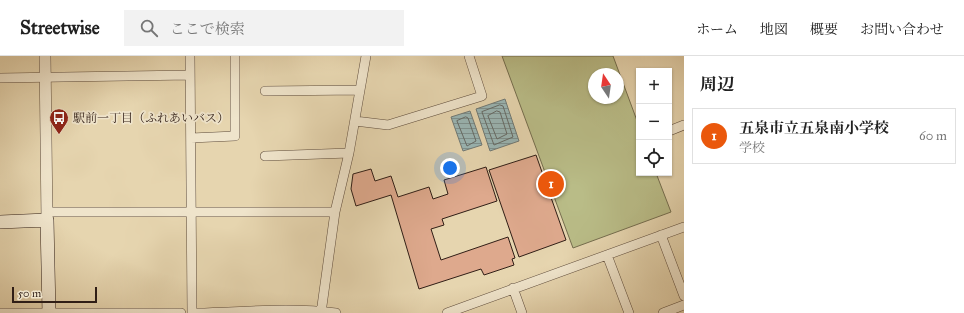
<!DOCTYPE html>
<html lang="ja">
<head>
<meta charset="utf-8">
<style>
  :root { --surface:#fff; --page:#f2f2f2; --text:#222; --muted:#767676; --line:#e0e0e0; --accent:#ea580c }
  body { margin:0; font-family:"IM FELL Great Primer","Noto Serif JP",serif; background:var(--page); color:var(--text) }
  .controls { position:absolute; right:12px; top:12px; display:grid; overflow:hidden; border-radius:0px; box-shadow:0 1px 3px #0004 }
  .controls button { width:36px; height:36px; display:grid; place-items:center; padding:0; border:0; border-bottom:1px solid var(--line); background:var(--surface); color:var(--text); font:20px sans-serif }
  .compass { position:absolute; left:588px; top:12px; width:36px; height:36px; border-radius:50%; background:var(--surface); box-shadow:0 1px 3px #0004; rotate:347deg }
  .scale { position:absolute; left:12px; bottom:10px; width:85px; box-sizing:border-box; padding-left:4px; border:2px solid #301e16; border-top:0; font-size:11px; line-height:14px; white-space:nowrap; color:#301e16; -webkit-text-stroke:3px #efe4cb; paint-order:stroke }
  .you { position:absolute; left:450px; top:112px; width:14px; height:14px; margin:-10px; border:3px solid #fff; border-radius:50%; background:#1a73e8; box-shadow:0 0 0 6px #1a73e833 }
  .badge { display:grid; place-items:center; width:26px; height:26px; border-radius:50%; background:var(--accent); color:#fff; font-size:13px; font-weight:700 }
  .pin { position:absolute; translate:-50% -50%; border:2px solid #fff; box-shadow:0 1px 4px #0006 }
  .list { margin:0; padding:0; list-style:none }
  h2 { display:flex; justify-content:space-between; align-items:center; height:52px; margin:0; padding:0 16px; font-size:17px }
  h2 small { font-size:13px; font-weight:400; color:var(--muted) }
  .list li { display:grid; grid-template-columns:26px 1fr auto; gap:12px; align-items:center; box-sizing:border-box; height:56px; margin:0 8px 8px; padding:0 8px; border:1px solid var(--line); border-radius:0px }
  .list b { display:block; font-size:15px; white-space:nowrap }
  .list p { margin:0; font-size:13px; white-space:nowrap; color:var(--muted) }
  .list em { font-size:13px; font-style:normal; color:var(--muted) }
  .icon { flex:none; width:22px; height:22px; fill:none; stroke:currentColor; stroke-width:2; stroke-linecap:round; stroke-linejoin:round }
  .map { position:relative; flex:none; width:684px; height:257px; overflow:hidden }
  header { display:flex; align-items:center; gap:24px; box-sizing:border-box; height:56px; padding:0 20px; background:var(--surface); border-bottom:1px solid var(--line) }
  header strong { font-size:19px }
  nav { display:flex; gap:22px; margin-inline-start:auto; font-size:14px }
  .search { width:280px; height:36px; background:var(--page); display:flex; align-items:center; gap:10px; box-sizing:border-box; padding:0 14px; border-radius:0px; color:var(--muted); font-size:15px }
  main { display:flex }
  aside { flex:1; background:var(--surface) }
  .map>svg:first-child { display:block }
</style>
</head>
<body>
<header>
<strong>Streetwise</strong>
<div class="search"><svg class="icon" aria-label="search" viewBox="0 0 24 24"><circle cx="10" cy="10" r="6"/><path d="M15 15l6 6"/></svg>ここで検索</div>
<nav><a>ホーム</a><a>地図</a><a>概要</a><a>お問い合わせ</a></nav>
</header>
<main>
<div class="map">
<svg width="684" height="257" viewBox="0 0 684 257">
  <defs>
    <pattern id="water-rules" width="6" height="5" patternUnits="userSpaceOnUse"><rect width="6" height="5" fill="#9ab6b5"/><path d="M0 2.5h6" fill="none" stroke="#7e9392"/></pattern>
  </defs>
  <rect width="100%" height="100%" fill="#e6d5af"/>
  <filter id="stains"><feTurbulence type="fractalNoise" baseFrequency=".005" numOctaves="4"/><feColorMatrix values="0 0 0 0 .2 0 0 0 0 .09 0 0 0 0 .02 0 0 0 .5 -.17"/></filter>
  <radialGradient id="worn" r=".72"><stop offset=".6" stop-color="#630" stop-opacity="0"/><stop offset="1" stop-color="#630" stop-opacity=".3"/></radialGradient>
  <!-- park -->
  <path fill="#b9bc87" stroke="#746d4e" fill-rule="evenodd" d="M502 0H613L639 70V117H656L671 156 573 192ZM594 18H618V42H594Z"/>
  <!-- water -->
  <path fill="url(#water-rules)" stroke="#707975" d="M505 43 519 85 490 95 476 53Z
    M470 55 482 89 463 95 451 61Z"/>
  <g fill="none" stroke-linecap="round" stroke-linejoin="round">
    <!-- shore -->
    <path stroke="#656a66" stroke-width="1" d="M500 49 503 50 513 81 494 89 482 56Z
      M497 55 500 56 507 78 497 83 488 60Z
      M466 61 468 62 476 85 467 90 457 65Z"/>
  </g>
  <!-- building -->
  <path fill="#dea98d" stroke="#301e16" d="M536 99 566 184 519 201 489 114Z
    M486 111 497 145 442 163 444 169 431 173 441 204 508 181 515 202 512 203 514 209 484 219 481 213 419 233 391 139 356 150 351 133 353 118 371 113 375 125 391 120 398 141 429 131 433 143 448 138 444 124Z"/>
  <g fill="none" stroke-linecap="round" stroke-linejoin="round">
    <!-- minor casing -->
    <g stroke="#5e4c3c" stroke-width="10">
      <path id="minor" d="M190 0 192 257
        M0 22 190 19
        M265 35 360 34
        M355 65 388 69 482 40 469 0
        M669 75 684 69
        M191 82 235 80V0
        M265 100 349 97
        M48 156H335
        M661 179 684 240
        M607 199 629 257
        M513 232 522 257
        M0 257H181
        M198 257C243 256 291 251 336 257
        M321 257 335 156 349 97 366 0
        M447 257 684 171
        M663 257 684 249"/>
    </g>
    <!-- tertiary casing -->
    <g stroke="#5e4c3c" stroke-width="12">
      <path id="tertiary" d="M45 0 47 164"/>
    </g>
    <!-- secondary casing -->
    <g stroke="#301e16" stroke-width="14">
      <path id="secondary" d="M0 166 47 164 49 257"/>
    </g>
    <!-- minor -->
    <use href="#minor" stroke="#efe4cb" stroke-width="9"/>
    <!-- tertiary -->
    <use href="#tertiary" stroke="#efe4cb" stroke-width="11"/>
    <!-- secondary -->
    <use href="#secondary" stroke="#efe4cb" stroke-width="13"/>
  </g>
  <!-- icons -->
  <defs>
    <g id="bus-pin" transform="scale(1)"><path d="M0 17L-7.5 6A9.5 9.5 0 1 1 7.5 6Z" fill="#8f2418" stroke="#efe4cb"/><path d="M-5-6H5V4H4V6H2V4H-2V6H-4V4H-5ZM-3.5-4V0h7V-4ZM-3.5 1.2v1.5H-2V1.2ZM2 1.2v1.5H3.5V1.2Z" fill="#fff"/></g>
  </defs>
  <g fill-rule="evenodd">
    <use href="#bus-pin" x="59" y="62"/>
  </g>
  <g text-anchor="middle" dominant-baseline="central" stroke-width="3.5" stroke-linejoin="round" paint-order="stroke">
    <!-- poi labels -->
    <g font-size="12" fill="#301e16" stroke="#efe4cb" text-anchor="start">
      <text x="73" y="62">駅前一丁目（ふれあいバス）</text>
    </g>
  </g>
  <rect width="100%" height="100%" filter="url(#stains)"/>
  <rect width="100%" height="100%" fill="url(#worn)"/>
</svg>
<div class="controls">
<button>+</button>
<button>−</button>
<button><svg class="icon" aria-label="locate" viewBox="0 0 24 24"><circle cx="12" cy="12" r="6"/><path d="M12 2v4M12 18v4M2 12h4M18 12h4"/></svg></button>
</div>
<svg class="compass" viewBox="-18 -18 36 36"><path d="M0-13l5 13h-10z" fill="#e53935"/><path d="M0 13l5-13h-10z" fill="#767676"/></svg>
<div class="scale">50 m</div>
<div class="you"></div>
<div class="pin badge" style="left:551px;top:128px">1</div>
</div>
<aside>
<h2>周辺<small></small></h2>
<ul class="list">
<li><span class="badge">1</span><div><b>五泉市立五泉南小学校</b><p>学校</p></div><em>60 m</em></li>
</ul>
</aside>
</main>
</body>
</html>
